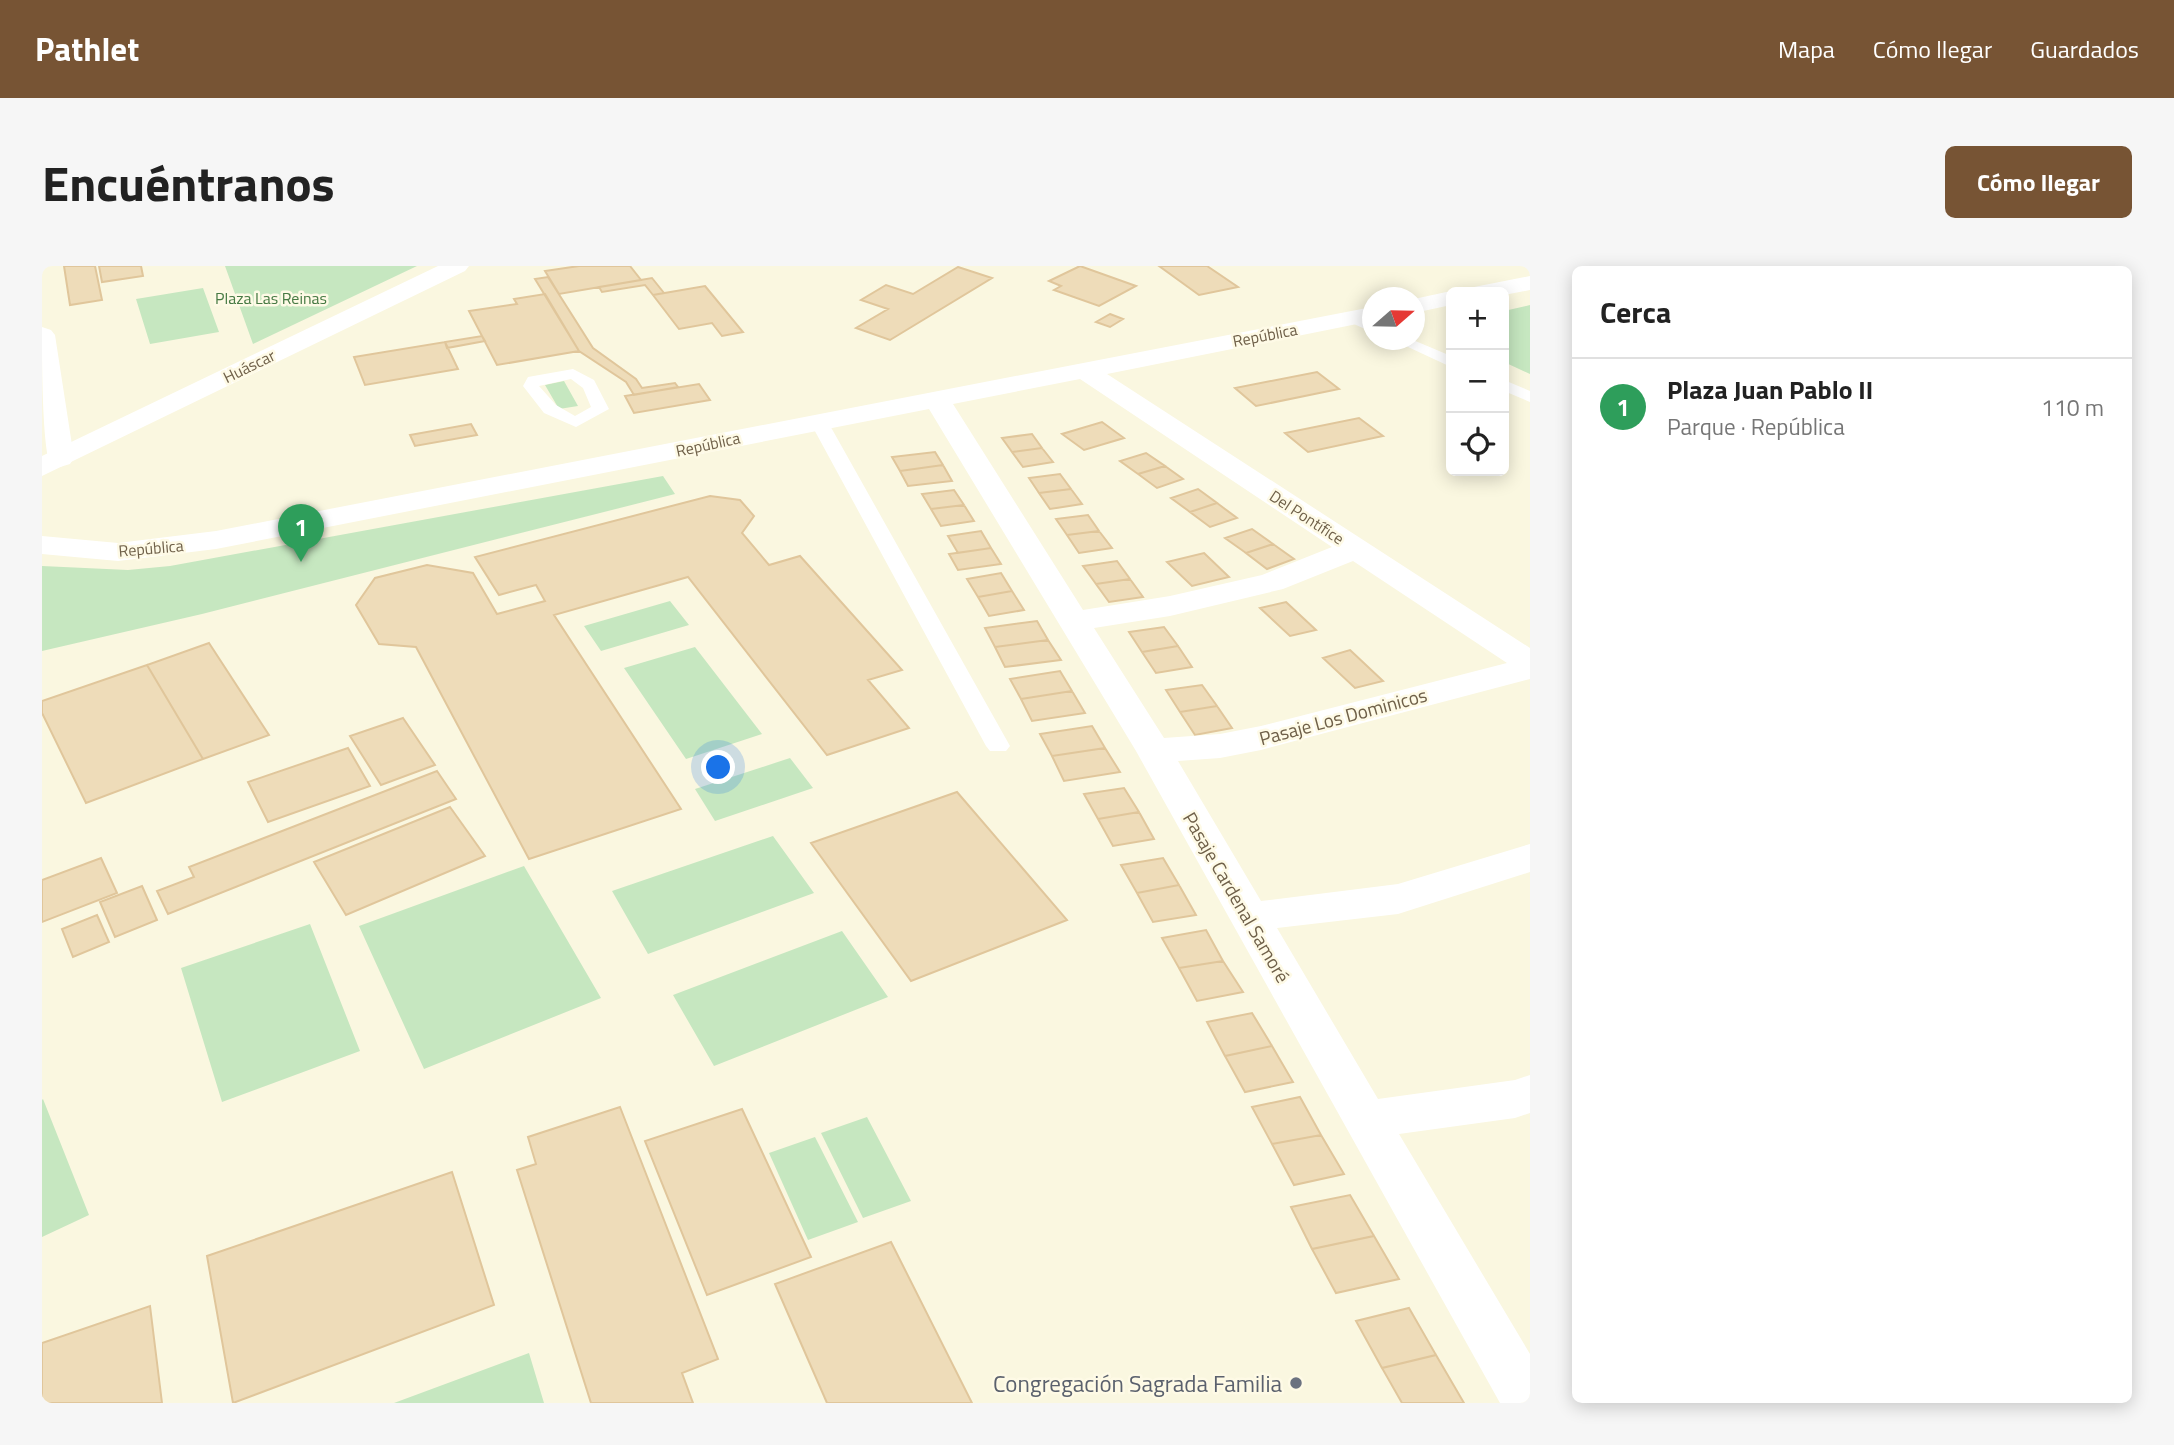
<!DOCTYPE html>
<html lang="es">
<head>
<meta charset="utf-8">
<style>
  :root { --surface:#fff; --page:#f6f6f6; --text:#222; --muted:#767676; --line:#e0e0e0; --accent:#775434 }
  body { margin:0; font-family:"Titillium Web",sans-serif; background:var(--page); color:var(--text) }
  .controls { position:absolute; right:21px; top:21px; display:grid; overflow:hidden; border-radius:10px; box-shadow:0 4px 18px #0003 }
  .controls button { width:63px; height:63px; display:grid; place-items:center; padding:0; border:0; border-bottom:2px solid var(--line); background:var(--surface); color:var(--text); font:35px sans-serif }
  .compass { position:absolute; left:1320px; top:21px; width:63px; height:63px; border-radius:50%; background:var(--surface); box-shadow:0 4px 18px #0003; rotate:70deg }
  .you { position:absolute; left:677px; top:502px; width:24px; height:24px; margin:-18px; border:5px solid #fff; border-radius:50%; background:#1a73e8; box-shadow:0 0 0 10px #1a73e833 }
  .badge { display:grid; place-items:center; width:46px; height:46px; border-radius:50%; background:var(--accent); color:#fff; font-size:23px; font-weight:700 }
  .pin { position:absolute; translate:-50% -58px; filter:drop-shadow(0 2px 4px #0008) }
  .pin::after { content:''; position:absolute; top:37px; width:24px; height:21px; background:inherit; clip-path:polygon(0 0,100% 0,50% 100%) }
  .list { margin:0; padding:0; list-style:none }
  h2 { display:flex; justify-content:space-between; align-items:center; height:91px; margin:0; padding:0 28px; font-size:30px }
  h2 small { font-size:23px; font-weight:400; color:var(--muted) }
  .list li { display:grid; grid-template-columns:46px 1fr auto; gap:21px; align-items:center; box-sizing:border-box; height:98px; padding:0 28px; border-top:2px solid var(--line) }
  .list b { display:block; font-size:26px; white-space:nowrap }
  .list p { margin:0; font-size:23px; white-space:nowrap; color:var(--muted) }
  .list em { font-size:23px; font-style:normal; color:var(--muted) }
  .icon { flex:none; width:38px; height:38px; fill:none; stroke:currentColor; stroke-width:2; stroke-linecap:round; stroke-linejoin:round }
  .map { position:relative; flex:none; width:1488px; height:1137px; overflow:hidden; border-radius:10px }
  header { display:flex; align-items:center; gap:42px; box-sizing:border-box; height:98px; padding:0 35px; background:var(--accent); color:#fff }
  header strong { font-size:33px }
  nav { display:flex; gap:38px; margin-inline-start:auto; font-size:24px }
  .intro { display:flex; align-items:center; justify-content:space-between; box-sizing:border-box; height:168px; padding:0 42px }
  h1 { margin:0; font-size:49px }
  .button { padding:18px 32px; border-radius:10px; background:var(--accent); color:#fff; font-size:24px; font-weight:700 }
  main { display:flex; gap:42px; padding:0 42px }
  aside { flex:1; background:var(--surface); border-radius:10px; box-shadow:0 4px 18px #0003 }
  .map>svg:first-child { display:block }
</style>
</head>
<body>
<header>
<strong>Pathlet</strong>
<nav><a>Mapa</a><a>Cómo llegar</a><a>Guardados</a></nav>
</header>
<div class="intro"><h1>Encuéntranos</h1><a class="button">Cómo llegar</a></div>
<main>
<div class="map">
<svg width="1488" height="1137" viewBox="0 0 1488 1137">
  <rect width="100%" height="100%" fill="#faf7e0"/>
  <!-- green -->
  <path fill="#c6e7c0" d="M183 0H375L211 78Z
    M161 22 177 66 108 78 94 33Z
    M1488 39V108L1462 96V45Z
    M522 115 536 140 517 143 503 119Z
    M621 210 633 228 160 348 0 385V300L86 304 128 300Z
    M628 335 647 359 559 385 542 360Z
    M653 381 720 468 644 493 582 402Z
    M748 492 771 522 673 555 653 523Z
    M731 570 772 627 606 688 570 625Z
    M482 600 559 732 382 803 317 660Z
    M268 658 318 785 180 836 139 702Z
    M800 665 846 731 672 800 631 729Z
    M1 833 47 949 0 971V834Z
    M825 851 869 935 821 952 779 867Z
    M773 871 816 956 766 974 727 887Z
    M487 1087 502 1137H352Z"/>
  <!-- building -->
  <path fill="#eedcb9" stroke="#e0c69b" stroke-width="2" d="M22 0H53L60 34 28 39Z
    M57 0H99L101 10 60 16Z
    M537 0H588L599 14 517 28 503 5Z
    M1038 0 1094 20 1057 40 1012 24 1019 20 1007 15Z
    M1117 0H1165L1196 21 1157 29Z
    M916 1 950 12 848 74 814 62 846 43 819 34 844 19 871 28Z
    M506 11 551 82 594 113 600 122 633 117 636 121 592 129 584 116 537 85 493 13Z
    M610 12 622 27 611 29 603 19 560 26 557 21Z
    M663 20 701 66 680 70 670 57 637 63 611 29Z
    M503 28 537 85 455 99 427 45 475 38 472 33Z
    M1068 48 1081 53 1068 61 1054 56Z
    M440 70 443 75 405 82 403 76Z
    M403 76 416 103 323 119 312 91Z
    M1275 106 1297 123 1214 140 1193 122Z
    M657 118 668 134 592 147 583 130Z
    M1317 152 1341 170 1266 186 1243 167Z
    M1060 156 1082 172 1042 184 1020 168Z
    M429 158 435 169 373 180 368 169Z
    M990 168 1000 182 970 186 960 172Z
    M1000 182 1011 196 981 201 970 186Z
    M893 186 901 199 858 205 850 191Z
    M1104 187 1123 200 1096 208 1078 195Z
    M901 199 910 215 866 220 858 205Z
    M1123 200 1141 213 1115 222 1096 208Z
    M1018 208 1029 223 997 227 987 212Z
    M1029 223 1040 238 1008 243 997 227Z
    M1156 223 1175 237 1148 246 1129 232Z
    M912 224 922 239 889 243 880 228Z
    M668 230 698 234 712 250 700 267 727 299 758 290 860 404 826 414 867 462 785 489 646 311 512 349 639 543 487 593 374 381 337 378 314 339 333 312 385 299 431 307 455 348 503 335 494 319 457 329 433 291Z
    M1175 237 1195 252 1168 261 1148 246Z
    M922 239 932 255 899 260 889 243Z
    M1046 249 1057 265 1025 269 1014 253Z
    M1210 263 1231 278 1204 287 1183 272Z
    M939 265 949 282 916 287 906 270Z
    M1057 265 1070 282 1037 287 1025 269Z
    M1231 278 1252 293 1225 303 1204 287Z
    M949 282 959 298 916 304 907 288Z
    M1162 287 1187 311 1150 320 1125 296Z
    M1075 295 1088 313 1054 318 1041 300Z
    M959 307 970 325 936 331 925 313Z
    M1088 313 1101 331 1067 336 1054 318Z
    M970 325 982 344 947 350 936 331Z
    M1244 336 1274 364 1248 370 1218 342Z
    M995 355 1006 374 953 381 943 362Z
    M1122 361 1136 380 1100 386 1087 366Z
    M1006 374 1019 394 963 401 953 381Z
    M167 377 227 469 161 493 105 399Z
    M1136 380 1150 401 1114 407 1100 386Z
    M1308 384 1341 415 1313 422 1281 392Z
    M105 399 161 493 44 537 0 447V435Z
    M1018 405 1030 425 979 433 968 413Z
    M1160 419 1175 440 1138 446 1124 424Z
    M1030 425 1043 447 990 455 979 433Z
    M1175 440 1190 462 1153 469 1138 446Z
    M361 452 393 499 339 519 308 470Z
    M1050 460 1063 482 1010 490 998 468Z
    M306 482 328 520 226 556 206 516Z
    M1063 482 1078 506 1022 515 1010 490Z
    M395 505 414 533 126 648 115 625 152 611 147 601Z
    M1082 522 1097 546 1056 553 1042 528Z
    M915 526 1025 654 869 715 769 577Z
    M408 541 443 590 304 649 272 596Z
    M1097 546 1112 573 1071 580 1056 553Z
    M59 592 75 627 0 656V614Z
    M1121 592 1137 619 1095 627 1079 599Z
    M1137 619 1154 649 1111 656 1095 627Z
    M100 620 115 654 73 671 58 636Z
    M55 649 67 676 31 691 20 663Z
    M1164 664 1181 695 1137 702 1120 672Z
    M1181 695 1201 726 1155 735 1137 702Z
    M1210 747 1230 780 1183 790 1165 756Z
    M1230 780 1251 816 1203 826 1183 790Z
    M1258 831 1279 869 1230 878 1210 841Z
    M578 841 676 1093 640 1107 651 1137H549L475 904 494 898 486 871Z
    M700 843 769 991 665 1029 603 875Z
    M1279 869 1302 908 1252 919 1230 878Z
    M410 906 452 1039 191 1137 165 990Z
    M1308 929 1332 970 1270 983 1249 941Z
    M1332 970 1357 1013 1294 1027 1270 983Z
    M849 976 930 1137H785L733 1018Z
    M108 1040 120 1137H0V1077Z
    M1367 1042 1394 1089 1340 1102 1314 1055Z
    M1394 1089 1422 1137H1360L1340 1102Z"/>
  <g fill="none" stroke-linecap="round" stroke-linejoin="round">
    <!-- service -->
    <path fill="#fff" fill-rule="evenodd" d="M1311 47 1330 55V66L1305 55 1303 52Z
      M1351 74H1371L1409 90V101Z
      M531 103 552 114 567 143 534 161 502 147 481 120 486 111ZM529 113 541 122 549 141 533 150 514 139 497 120Z
      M1462 114 1488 125V136L1462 125Z
      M777 151 786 156 968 480 964 485H948L944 480 768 156Z"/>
    <!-- minor -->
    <path fill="#fff" fill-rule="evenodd" d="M1488 10V24L1462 29V26H1429L1432 21Z
      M1409 25 1415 26H1409V39L1372 47V33Z
      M1330 41V55L1065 108 1488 382V413L1219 484 1178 492 1136 495 1219 635 1356 618 1488 578V606L1356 648 1235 662 1336 833 1473 814 1488 809V847L1473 852 1357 868 1488 1088V1137H1458L1094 485 887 143 174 283 76 295 0 288V270L76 277 174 265ZM1038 113 1290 281 1220 309 1128 330 1041 344 911 138ZM1311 295 1465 397 1219 460 1178 468 1122 472 1052 362 1128 350 1241 323Z
      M0 61 9 64 13 69 32 192 28 198 18 201 8 198C0 177 0 90 0 61Z"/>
    <!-- tertiary -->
    <path fill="#fff" fill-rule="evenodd" d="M396 0H427L423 5 0 210V190Z"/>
  </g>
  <!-- markers -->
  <circle fill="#6b7280" stroke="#fefae6" stroke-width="2.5" cx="1254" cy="1117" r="7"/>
  <g text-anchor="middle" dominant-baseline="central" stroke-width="5" stroke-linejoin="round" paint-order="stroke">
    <!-- far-park labels -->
    <g font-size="16" fill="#477a44" stroke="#fefae6">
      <text x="229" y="32">Plaza Las Reinas</text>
    </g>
    <!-- far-street labels -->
    <g font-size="16" fill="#6f6049" stroke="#fefae6">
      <text transform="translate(1223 69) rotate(-11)">República</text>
      <text transform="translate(207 100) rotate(-26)">Huáscar</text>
      <text transform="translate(666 178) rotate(-12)">República</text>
      <text transform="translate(1265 251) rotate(33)">Del Pontífice</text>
      <text transform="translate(109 282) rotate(-5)">República</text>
    </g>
    <!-- street labels -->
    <g font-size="19" fill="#6f6049" stroke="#fefae6">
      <text transform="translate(1301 450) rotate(-15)">Pasaje Los Dominicos</text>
      <text transform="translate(1195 631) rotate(60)">Pasaje Cardenal Samoré</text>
    </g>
    <!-- near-worship labels -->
    <g font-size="23" fill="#5b616d" stroke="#fefae6" text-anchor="end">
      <text x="1240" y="1117">Congregación Sagrada Familia</text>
    </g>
  </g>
</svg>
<div class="controls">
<button>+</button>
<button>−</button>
<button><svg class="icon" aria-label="locate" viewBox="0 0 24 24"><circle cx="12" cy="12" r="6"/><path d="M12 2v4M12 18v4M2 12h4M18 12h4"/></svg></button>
</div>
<svg class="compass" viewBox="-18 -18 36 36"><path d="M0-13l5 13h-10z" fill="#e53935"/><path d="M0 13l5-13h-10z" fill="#767676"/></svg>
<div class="you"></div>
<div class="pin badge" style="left:259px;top:296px;background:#2e9e5b">1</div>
</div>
<aside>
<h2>Cerca<small></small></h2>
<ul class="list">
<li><span class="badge" style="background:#2e9e5b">1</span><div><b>Plaza Juan Pablo II</b><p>Parque · República</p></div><em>110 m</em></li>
</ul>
</aside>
</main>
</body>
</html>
